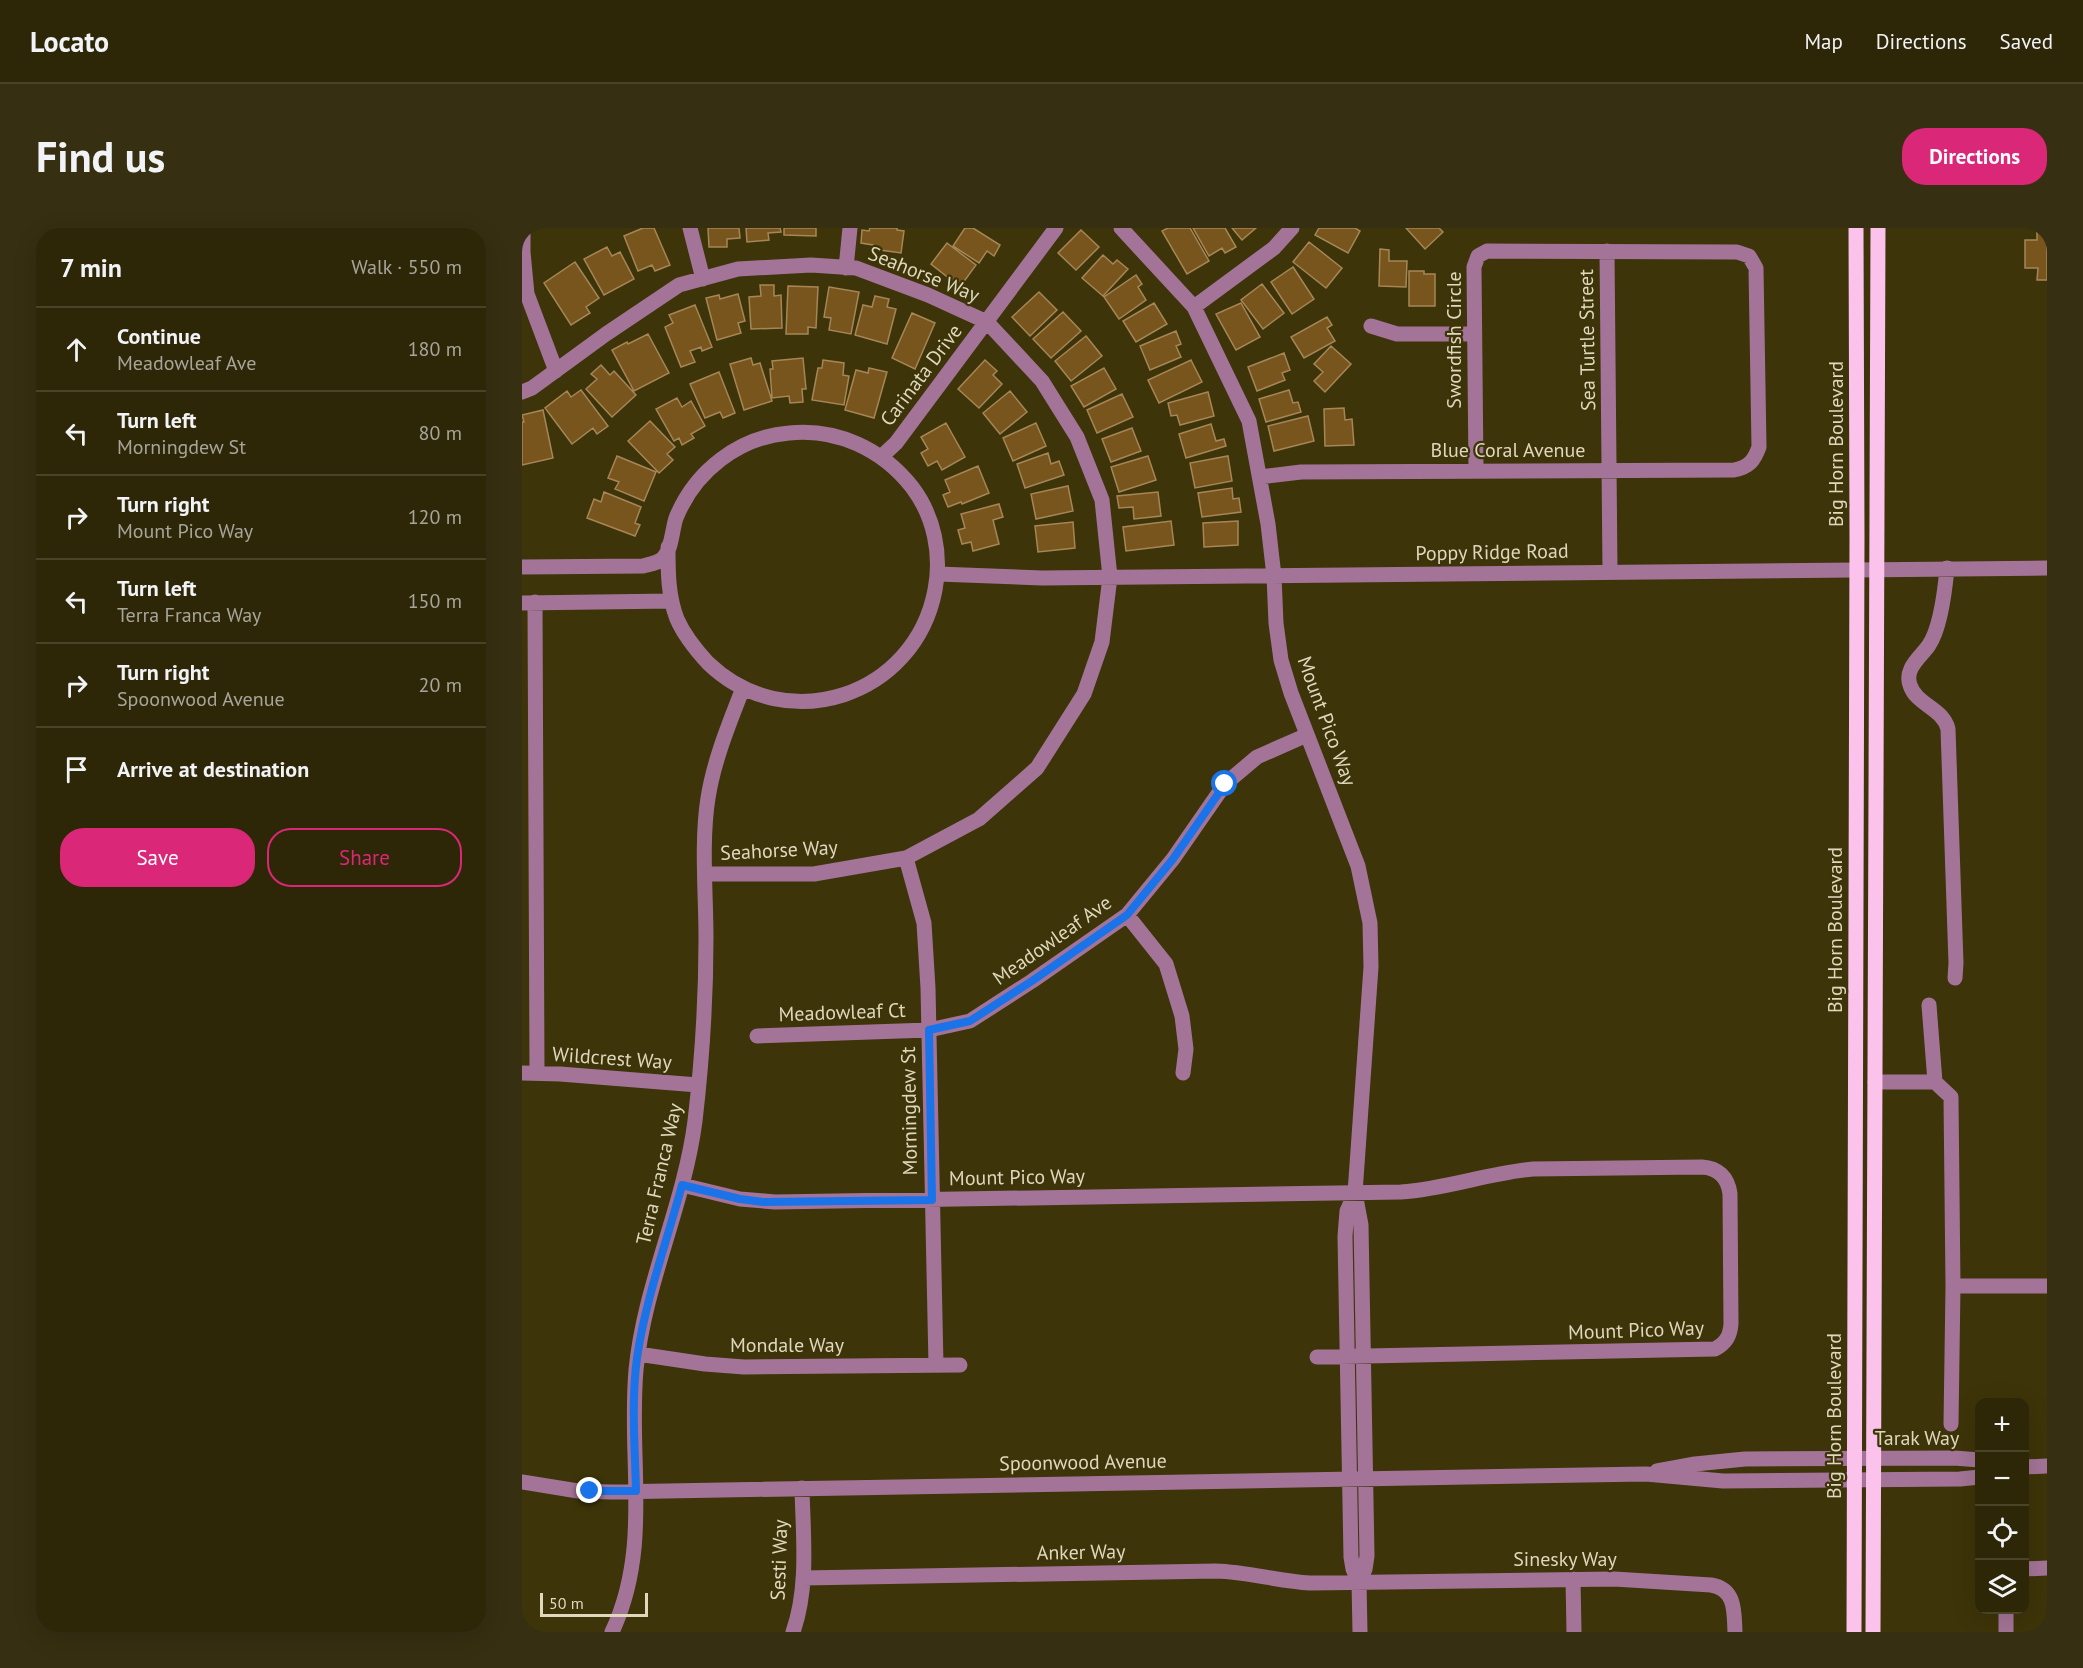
<!DOCTYPE html>
<html lang="en">
<head>
<meta charset="utf-8">
<style>
  :root { --surface:#2e2707; --page:#362f11; --text:#f1f3f6; --muted:#a7a59b; --line:#494428; --accent:#db2777 }
  body { margin:0; font-family:"PT Sans",sans-serif; background:var(--page); color:var(--text) }
  .controls { position:absolute; right:18px; bottom:18px; display:grid; overflow:hidden; border-radius:12px; box-shadow:0 6px 24px #0002 }
  .controls button { width:54px; height:54px; display:grid; place-items:center; padding:0; border:0; border-bottom:2px solid var(--line); background:var(--surface); color:var(--text); font:30px sans-serif }
  .scale { position:absolute; left:18px; bottom:15px; width:108px; box-sizing:border-box; padding-left:6px; border:3px solid #dfd8bd; border-top:0; font-size:16px; line-height:21px; white-space:nowrap; color:#dfd8bd; -webkit-text-stroke:4px #3d3409; paint-order:stroke }
  .stop { position:absolute; width:18px; height:18px; margin:-14px; border:4px solid #1a73e8; border-radius:50%; background:#fff }
  .stop.end { background:#1a73e8; border-color:#fff; box-shadow:0 2px 6px #0008 }
  .list { margin:0; padding:0; list-style:none }
  h2 { display:flex; justify-content:space-between; align-items:center; height:78px; margin:0; padding:0 24px; font-size:26px }
  h2 small { font-size:20px; font-weight:400; color:var(--muted) }
  .list li { display:grid; grid-template-columns:39px 1fr auto; gap:18px; align-items:center; box-sizing:border-box; height:84px; padding:0 24px; border-top:2px solid var(--line) }
  .list b { display:block; font-size:22px; white-space:nowrap }
  .list p { margin:0; font-size:20px; white-space:nowrap; color:var(--muted) }
  .list em { font-size:20px; font-style:normal; color:var(--muted) }
  .actions { display:flex; gap:12px; padding:18px 24px }
  .actions a { flex:1; padding:14px 0; border:2px solid var(--accent); border-radius:24px; text-align:center; font-size:21px; color:var(--accent) }
  .actions .main { background:var(--accent); color:#fff }
  .icon { flex:none; width:33px; height:33px; fill:none; stroke:currentColor; stroke-width:2; stroke-linecap:round; stroke-linejoin:round }
  .map { position:relative; flex:none; width:1525px; height:1404px; overflow:hidden; border-radius:24px }
  header { display:flex; align-items:center; gap:36px; box-sizing:border-box; height:84px; padding:0 30px; background:var(--surface); border-bottom:2px solid var(--line) }
  header strong { font-size:28px }
  nav { display:flex; gap:33px; margin-inline-start:auto; font-size:21px }
  .intro { display:flex; align-items:center; justify-content:space-between; box-sizing:border-box; height:144px; padding:0 36px }
  h1 { margin:0; font-size:42px }
  .button { padding:15px 27px; border-radius:24px; background:var(--accent); color:#fff; font-size:21px; font-weight:700 }
  main { display:flex; gap:36px; padding:0 36px }
  aside { flex:1; background:var(--surface); border-radius:24px; box-shadow:0 6px 24px #0002 }
  .map>svg:first-child { display:block }
</style>
</head>
<body>
<header>
<strong>Locato</strong>
<nav><a>Map</a><a>Directions</a><a>Saved</a></nav>
</header>
<div class="intro"><h1>Find us</h1><a class="button">Directions</a></div>
<main>
<aside>
<h2>7 min<small>Walk · 550 m</small></h2>
<ul class="list">
<li><svg class="icon" aria-label="ahead" viewBox="0 0 24 24"><path d="M12 20V5M6 11l6-6 6 6"/></svg><div><b>Continue</b><p>Meadowleaf Ave</p></div><em>180 m</em></li>
<li><svg class="icon" aria-label="left" viewBox="0 0 24 24"><path d="M17 20v-9H6M10 6l-5 5 5 5"/></svg><div><b>Turn left</b><p>Morningdew St</p></div><em>80 m</em></li>
<li><svg class="icon" aria-label="right" viewBox="0 0 24 24"><path d="M7 20v-9h11M14 6l5 5-5 5"/></svg><div><b>Turn right</b><p>Mount Pico Way</p></div><em>120 m</em></li>
<li><svg class="icon" aria-label="left" viewBox="0 0 24 24"><path d="M17 20v-9H6M10 6l-5 5 5 5"/></svg><div><b>Turn left</b><p>Terra Franca Way</p></div><em>150 m</em></li>
<li><svg class="icon" aria-label="right" viewBox="0 0 24 24"><path d="M7 20v-9h11M14 6l5 5-5 5"/></svg><div><b>Turn right</b><p>Spoonwood Avenue</p></div><em>20 m</em></li>
<li><svg class="icon" aria-label="arrive" viewBox="0 0 24 24"><path d="M6 21V4h12l-3 4 3 4H6"/></svg><div><b>Arrive at destination</b></div></li>
</ul>
<div class="actions"><a class="main">Save</a><a>Share</a></div>
</aside>
<div class="map">
<svg width="1525" height="1404" viewBox="0 0 1525 1404">
  <rect width="100%" height="100%" fill="#3d3409"/>
  <!-- building -->
  <path fill="#77551d" stroke="#a68657" stroke-width="1.5" d="M121 0H132L148 37 133 43 130 37 116 43 102 8Z
    M186 0H217L218 10 205 11V19H187Z
    M224 0H258L259 4 246 5 247 12 225 14Z
    M262 0H294V8L262 7Z
    M348 0H375V2L382 3 379 25 351 21V17L339 15 340 2 347 3Z
    M443 0H451L478 17 472 28 465 23 457 35 431 18Z
    M646 0H668L687 33 665 46 640 3Z
    M671 0H703L714 19 703 25 700 20 687 28Z
    M710 0H734L720 12Z
    M797 0H833L838 3 826 25 793 7Z
    M884 0H917L921 4 903 21Z
    M1515 0H1525V52H1515L1516 40H1503V12H1515Z
    M559 2 577 19 554 42 536 25Z
    M787 14 820 40 804 60 771 34Z
    M425 15 454 37 438 59 409 36Z
    M85 19 90 28 98 24 112 51 82 67 62 31Z
    M858 21 867 22V33H885L884 59 857 58Z
    M581 27 591 36 595 32 606 41 581 68 560 50Z
    M53 34 77 70 64 79 68 85 49 97 22 55Z
    M771 39 792 71 770 86 749 54Z
    M887 43H902V46H913V78H887Z
    M614 47 620 56 616 59 624 72 597 91 582 69Z
    M740 56 762 85 741 101 719 72Z
    M238 57H252V68L259 67 260 100 229 101 227 69 239 68Z
    M266 58 296 59 294 100 286 99V106H264Z
    M307 59 337 64 329 106 307 102 309 90 302 89Z
    M517 64 535 82 508 108 490 89Z
    M216 66 223 93 216 95 219 105 195 112 184 70 197 67 198 71Z
    M353 68 367 71 365 79 374 81 365 116 333 107 341 77 350 79Z
    M632 75 645 96 614 114 601 93Z
    M719 75 738 109 714 122 694 86Z
    M173 77 190 119 180 123 179 119 168 123 173 134 159 139 143 99 151 95 147 87Z
    M541 84 559 103 529 130 511 111Z
    M390 85 413 95 393 141 370 130Z
    M805 89 810 97 805 100 813 113 782 130 769 109Z
    M654 103 659 116 654 118 659 129 628 142 618 118Z
    M126 106 147 145 112 163 90 122 105 114 106 116Z
    M564 108 580 128 549 153 533 133Z
    M809 118 829 136 803 164 792 153 801 144 792 136Z
    M762 125 768 142 760 145 763 152 735 163 726 139Z
    M229 130 231 137 238 135 250 173 222 182 208 136Z
    M281 130 284 161H280L281 174 268 175 267 168 250 170 248 141H251L250 133Z
    M301 132 322 135 321 147 327 148 322 177 290 172 296 140H300Z
    M463 132 475 143 471 147 480 156 457 180 436 161Z
    M669 132 680 154 637 175 626 152Z
    M79 137 88 147 92 143 114 167 90 189 64 161 75 151 69 146Z
    M347 140 365 144 352 190 323 182 334 142 346 145Z
    M582 140 594 161 562 179 549 158Z
    M197 144 213 185 201 190 198 184 183 190 168 156Z
    M59 162 86 198 75 206 71 200 50 216 23 180 45 163 49 169Z
    M767 162 771 175 776 174 779 184 744 194 737 171Z
    M488 163 505 184 478 206 461 185Z
    M686 164 692 188 658 197 655 187 649 188 646 175Z
    M600 166 611 189 575 205 565 182Z
    M155 170 160 179 169 173 183 198 169 206 172 210 160 217 157 210 152 213 134 181Z
    M822 180 823 192 830 191 832 217 803 218 802 181Z
    M21 182 31 230 0 237V194H2L0 187Z
    M786 188 792 213 752 223 746 198Z
    M128 193 153 219 145 226 151 232 137 245 106 213Z
    M424 195 443 229 420 242 415 233 406 238 399 225 406 221 399 209Z
    M514 195 524 218 491 233 481 210Z
    M689 196 694 213 702 211 704 218 664 230 657 206Z
    M610 200 619 223 589 234 580 211Z
    M526 225 529 236 537 233 542 247 503 260 495 236Z
    M95 228 134 244 122 273 93 261 97 254 86 250Z
    M626 228 634 252 597 264 589 239Z
    M706 228 710 253 673 260 668 235Z
    M456 238 467 265 440 276 439 274 426 279 421 267 428 264 423 252Z
    M546 258 551 283 514 291 509 266Z
    M710 260 711 271 717 270 719 284 680 289 676 265Z
    M82 264 119 279 113 295 118 297 113 308 65 290 72 271 79 274Z
    M636 264 639 288 612 291 611 279 597 280 595 268Z
    M477 276 481 289 471 292 477 316 451 323 449 314 440 316 436 302 443 300 439 286Z
    M649 293 652 317 604 323 601 299Z
    M716 293V317L682 319 681 295Z
    M551 294 553 320 516 324 513 298Z"/>
  <g fill="none" stroke-linecap="round" stroke-linejoin="round">
    <!-- minor -->
    <path stroke="#a37497" stroke-width="15" d="M1 0V24L5 66 34 143
      M168 0 181 51
      M599 0 672 79 727 193 746 296 752 348 754 395 759 432 769 465 836 638 848 695 849 739 833 965 839 997 845 1328 843 1341 837 1354
      M1085 23 1088 344
      M324 40 328 0
      M672 79 752 20 770 0
      M849 98 875 106H952
      M0 164 10 160 84 106 157 57 216 41 289 37 334 40 406 67 465 94 520 153 555 209 580 272 588 349 580 414 562 466 515 540 457 591 384 630 292 646H184
      M359 229 374 215 534 0
      M738 249 779 244 1212 242C1227 239 1232 233 1237 219L1234 40 1227 28 1215 24 965 23 956 28 952 39 954 243
      M0 339 121 338C128 336 137 335 142 329 150 320 150 302 154 290 173 243 217 209 267 205 315 200 360 221 390 259 412 288 420 326 413 362 393 468 265 511 186 435 174 422 162 407 155 391 146 368 146 344 146 319
      M1425 340C1423 362 1419 399 1407 417 1399 429 1382 440 1388 457 1394 477 1421 480 1426 501L1434 735 1433 750
      M416 346 520 350 1525 340
      M13 374 15 845
      M0 375 150 373
      M384 630 402 695 406 760 414 1137
      M605 687 644 736 660 788 664 821 661 845
      M1407 777 1413 854
      M235 808 407 802 448 793 510 753 605 687 651 631 703 556 735 529 785 507
      M0 845 38 846 176 857
      M1353 854H1413L1429 869 1431 1058
      M160 957 218 971 253 974 879 964C924 961 966 945 1011 941L1180 939C1196 940 1206 949 1208 966L1209 1096C1208 1108 1204 1115 1193 1121L795 1129
      M833 965 825 983 823 1008 829 1329 831 1341 837 1354 838 1404
      M116 1126 183 1136 222 1139 438 1137
      M1429 1196 1431 1058H1525
      M1502 1239 1525 1238
      M1135 1243 1173 1236 1223 1231 1432 1230 1458 1232
      M0 1254 56 1263 89 1264 1124 1246 1201 1253 1438 1251 1458 1249
      M1502 1341 1525 1340
      M281 1350 694 1343C726 1344 756 1353 788 1355L1092 1351 1189 1357C1214 1361 1212 1384 1213 1404
      M1051 1351 1052 1404
      M90 1404C130 1319 106 1232 114 1142 122 1057 162 978 173 893 180 833 184 771 184 710 184 666 179 614 186 570 192 532 207 496 221 460
      M271 1404C287 1358 281 1308 280 1260
      M1484 1404V1382"/>
    <!-- major -->
    <path stroke="#fbc2ec" stroke-width="15" d="M1332 1404 1335 309 1334 0
      M1351 1404 1356 0"/>
  </g>
  <g fill="none" stroke-linecap="round" stroke-linejoin="round">
    <!-- route -->
    <path stroke="#1a73e8" stroke-width="8" d="M68 1263H114C113 1220 109 1174 115 1130 123 1073 145 1013 160 957L218 971 241 974 410 972 407 802 448 793 510 753 605 687 651 631 703 556"/>
  </g>
  <g text-anchor="middle" dominant-baseline="central" stroke-width="4.5" stroke-linejoin="round" paint-order="stroke">
    <!-- street labels -->
    <g font-size="20" fill="#dfd8bd" stroke="#3d3409">
      <text transform="translate(402 46) rotate(22)">Seahorse Way</text>
      <text transform="translate(932 112) rotate(-90)">Swordfish Circle</text>
      <text transform="translate(1065 112) rotate(-91)">Sea Turtle Street</text>
      <text transform="translate(399 147) rotate(-53)">Carinata Drive</text>
      <text transform="translate(1314 216) rotate(-90)">Big Horn Boulevard</text>
      <text x="986" y="222">Blue Coral Avenue</text>
      <text transform="translate(970 324) rotate(-1)">Poppy Ridge Road</text>
      <text transform="translate(805 493) rotate(70)">Mount Pico Way</text>
      <text transform="translate(257 622) rotate(-3)">Seahorse Way</text>
      <text transform="translate(1313 702) rotate(-90)">Big Horn Boulevard</text>
      <text transform="translate(530 712) rotate(-35)">Meadowleaf Ave</text>
      <text transform="translate(320 784) rotate(-2)">Meadowleaf Ct</text>
      <text transform="translate(90 830) rotate(4)">Wildcrest Way</text>
      <text transform="translate(387 883) rotate(-91)">Morningdew St</text>
      <text transform="translate(137 946) rotate(-77)">Terra Franca Way</text>
      <text transform="translate(495 949) rotate(-1)">Mount Pico Way</text>
      <text transform="translate(1114 1102) rotate(-2)">Mount Pico Way</text>
      <text x="265" y="1117">Mondale Way</text>
      <text transform="translate(1312 1188) rotate(-90)">Big Horn Boulevard</text>
      <text x="1395" y="1210">Tarak Way</text>
      <text transform="translate(561 1234) rotate(-1)">Spoonwood Avenue</text>
      <text transform="translate(559 1324) rotate(-1)">Anker Way</text>
      <text x="1043" y="1331">Sinesky Way</text>
      <text transform="translate(257 1332) rotate(-88)">Sesti Way</text>
    </g>
  </g>
</svg>
<div class="controls">
<button>+</button>
<button>−</button>
<button><svg class="icon" aria-label="locate" viewBox="0 0 24 24"><circle cx="12" cy="12" r="6"/><path d="M12 2v4M12 18v4M2 12h4M18 12h4"/></svg></button>
<button><svg class="icon" aria-label="layers" viewBox="0 0 24 24"><path d="M12 4l9 5-9 5-9-5zM3 14l9 5 9-5"/></svg></button>
</div>
<div class="scale">50 m</div>
<div class="stop" style="left:703px;top:556px"></div>
<div class="stop end" style="left:68px;top:1263px"></div>
</div>
</main>
</body>
</html>
